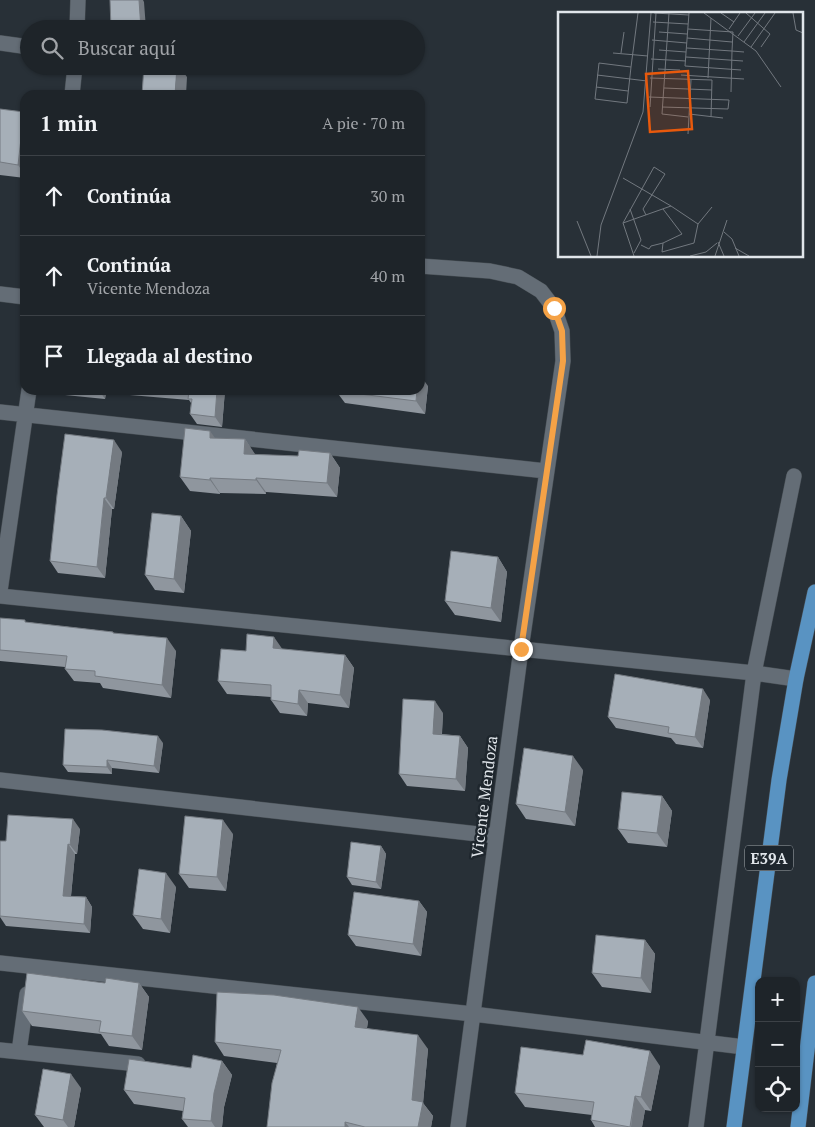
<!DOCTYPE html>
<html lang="es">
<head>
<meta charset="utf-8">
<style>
  :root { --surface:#1e2429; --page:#262c31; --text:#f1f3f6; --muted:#a1a4a8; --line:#3c4146 }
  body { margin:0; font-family:"PT Serif",serif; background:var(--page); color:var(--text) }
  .controls { position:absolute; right:15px; bottom:15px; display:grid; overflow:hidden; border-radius:10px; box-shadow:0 1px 4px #0004 }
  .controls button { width:45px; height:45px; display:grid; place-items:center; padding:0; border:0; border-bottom:1px solid var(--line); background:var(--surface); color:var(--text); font:25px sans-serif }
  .stop { position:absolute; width:15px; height:15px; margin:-11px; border:4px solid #f5a246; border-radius:50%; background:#fff }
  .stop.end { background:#f5a246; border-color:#fff; box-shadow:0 1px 5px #0008 }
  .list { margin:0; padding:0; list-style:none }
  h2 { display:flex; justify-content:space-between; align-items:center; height:65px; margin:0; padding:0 20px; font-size:21px }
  h2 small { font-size:16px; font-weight:400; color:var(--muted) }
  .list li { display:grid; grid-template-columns:32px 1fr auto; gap:15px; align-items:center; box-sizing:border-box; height:80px; padding:0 20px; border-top:1px solid var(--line) }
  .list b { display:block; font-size:19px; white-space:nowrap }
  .list p { margin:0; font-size:16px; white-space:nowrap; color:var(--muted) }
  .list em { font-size:16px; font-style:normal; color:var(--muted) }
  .icon { flex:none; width:28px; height:28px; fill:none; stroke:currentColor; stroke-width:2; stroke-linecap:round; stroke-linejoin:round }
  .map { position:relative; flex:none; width:815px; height:1127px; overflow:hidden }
  .search { position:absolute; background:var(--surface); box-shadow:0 1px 4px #0004; left:20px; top:20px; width:405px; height:55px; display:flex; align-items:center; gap:12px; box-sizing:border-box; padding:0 18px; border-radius:28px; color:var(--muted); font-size:19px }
  .panel { position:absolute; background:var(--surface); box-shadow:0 1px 4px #0004; left:20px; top:90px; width:405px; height:305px; border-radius:15px }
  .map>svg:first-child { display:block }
</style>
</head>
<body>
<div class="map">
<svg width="815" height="1127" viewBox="0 0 815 1127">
  <rect width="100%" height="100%" fill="#283037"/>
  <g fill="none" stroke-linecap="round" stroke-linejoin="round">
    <!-- street casing -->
    <g stroke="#464d53" stroke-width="16">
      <path id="street" d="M77 29 78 0
        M0 43 29 47
        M72 95 75 66
        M420 266 490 271 518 277 541 291 554 308 562 331 563 361 521 649 458 1127
        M0 294 25 297
        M0 412 546 471
        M0 591 29 390
        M0 596 521 649 754 673 796 679
        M0 780 496 836
        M0 963 473 1014 744 1047
        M0 1050 138 1064
        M19 1052 27 994
        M696 1127 754 673 794 476"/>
    </g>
    <!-- primary casing -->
    <g stroke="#464d53" stroke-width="16">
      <path id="primary" d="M734 1127 779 780 796 679 815 592
        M798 1127 815 983"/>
    </g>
    <!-- street -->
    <use href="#street" stroke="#646d76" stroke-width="15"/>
    <!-- primary -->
    <use href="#primary" stroke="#5993c2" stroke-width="15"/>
  </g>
  <!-- wall -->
  <path fill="#8f969e" d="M0 109 25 113V178L0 175Z
    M428 386 425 414 345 403 336 391Z
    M61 390H225L222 427 197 424 190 414 191 403 189 400 106 393 105 399 65 395Z
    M215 438 245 439 255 455 298 456 330 453 340 468 337 497 266 492V494L220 493V494L190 491 180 477Z
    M122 452 114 509H112L105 578 58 573 50 561Z
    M181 516 191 531 184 593 155 590 145 575Z
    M498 557 507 572 501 622 455 615 445 601Z
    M0 618 26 622 113 632 114 634 176 651 171 698 103 688 100 683 74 681 65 669V667L0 661Z
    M282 649 345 655 354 668 349 708 308 703 307 716 280 713 271 700V697L227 694 218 681 246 651Z
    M710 700 703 748 676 744 671 738 616 728 608 717Z
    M443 713 442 734 460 736 468 748 465 791 407 786 399 774Z
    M163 743 159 773 112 768V774L68 772 63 765Z
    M583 770 575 826 526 819 516 804Z
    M662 796 672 811 667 847 628 843 618 829Z
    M80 829 77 854H75L71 896 86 897 92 907 90 933 6 926 0 917 6 841Z
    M233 834 226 891 189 888 179 874Z
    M381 846 386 854 381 889 352 885 347 877Z
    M176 887 170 933 143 929 133 915Z
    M419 901 427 912 421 956 356 946 348 935Z
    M645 940 655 954 651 993 602 987 592 973Z
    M105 983H139L149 997 142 1050 109 1046 101 1034 32 1026 22 1011Z
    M368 1021 367 1028 428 1049 423 1103 433 1116 431 1127H267L277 1063 224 1056 215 1042Z
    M222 1061 232 1075 224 1107 222 1127H188L182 1119 183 1111 134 1104 124 1090 191 1068Z
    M660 1066 651 1111 645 1110 642 1127H595L591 1120 592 1115 525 1107 515 1093Z
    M81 1088 74 1127H44L35 1115Z"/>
  <!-- shaded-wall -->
  <path fill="#747a81" d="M138 0H143L144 2 146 29H141Z
    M177 66H179L187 77 186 95H175Z
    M24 112 25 113V175L18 165Z
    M420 375 428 386 425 414 416 401 417 390H420Z
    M99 390H104L106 393 105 399Z
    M217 390H225L222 427 215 417Z
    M210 431 220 445 210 438Z
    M245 439 255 454 254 469 244 454Z
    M114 440 122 452 114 509 106 498Z
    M330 453 340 468 337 497 327 483Z
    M210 478 220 493V494L210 480Z
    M256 478 266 492V494L256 480Z
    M104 498 112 509 105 578 97 567Z
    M181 516 191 531 184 593 174 579Z
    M498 557 507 572 501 622 491 608Z
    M274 637 283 650 273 648Z
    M167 638 176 651 171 698 162 685Z
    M345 655 354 668 349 708 340 695Z
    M703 689 710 700 703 748 695 737Z
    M299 690 308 703 307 716 298 704Z
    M435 701 443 713 441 746 433 734Z
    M158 736 163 743 159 773 154 766Z
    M460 736 468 748 465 791 456 779Z
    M573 756 583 770 575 826 565 812Z
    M107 760 112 768V774L107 767Z
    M662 796 672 811 667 847 657 833Z
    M73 819 80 829 77 854 70 845Z
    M223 820 233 834 226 891 217 877Z
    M68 844 75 854 70 906 63 896Z
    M381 846 386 854 381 889 376 882Z
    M166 873 176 887 170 933 161 919Z
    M86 897 92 907 90 933 84 924Z
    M419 901 427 912 421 956 413 944Z
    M645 940 655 954 651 993 641 978Z
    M139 983 149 997 142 1050 132 1036Z
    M358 1007 368 1021 365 1041 355 1027Z
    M418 1035 428 1049 423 1103 433 1116 431 1127H418L412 1100Z
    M650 1051 660 1066 651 1111 641 1097Z
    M222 1061 232 1075 224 1107 222 1127H215L211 1121 214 1093Z
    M71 1074 81 1088 74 1127H68L63 1120Z
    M635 1096 645 1110 642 1127H631Z
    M345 1122 349 1127H345Z"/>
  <!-- building -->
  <path fill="#a6afb8" stroke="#747a81" d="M110 0H139L141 29H111Z
    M144 66H177L175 95H142Z
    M0 109 24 112 18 165 0 162Z
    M178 390H217L215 417 190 414 192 399H188L189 391Z
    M336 390H417L416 401 336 391Z
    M185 428 210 431V438L245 439 244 454 298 456 299 450 330 453 327 483 256 478V480L210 478V480L180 477Z
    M65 434 114 440 106 498H104L97 567 50 561 57 495Z
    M152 513 181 516 174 579 145 575Z
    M451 551 498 557 491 608 445 601Z
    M0 618 25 620V622L113 632V633L167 638 162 685 95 676V671L65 669 67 656 0 650Z
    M247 634 274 637 273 648 345 655 340 695 299 690 298 704 271 700V685L218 681 221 649 246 651Z
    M615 674 703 689 695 737 668 733 669 727 608 717Z
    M403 699 435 701 433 734 460 736 456 779 399 774Z
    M65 729 102 730 158 736 154 766 107 760V767L63 765Z
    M524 748 573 756 565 812 516 804Z
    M622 792 662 796 657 833 618 829Z
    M8 815 73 819 70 845 68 844 63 896 86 897 84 924 0 916V841H6Z
    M185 816 223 820 217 877 179 874Z
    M351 842 381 846 376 882 347 877Z
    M139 869 166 873 161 919 133 915Z
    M354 892 419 901 413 944 348 935Z
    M596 935 645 940 641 978 592 973Z
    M27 973 105 983 106 978 139 983 132 1036 99 1032 101 1021 22 1011Z
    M217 992 274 995 358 1007 355 1027 418 1035 412 1100 423 1102 418 1127H365L345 1122V1127H267L272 1083 281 1050 215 1042Z
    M586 1040 650 1051 641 1097 635 1096 630 1127 591 1120 594 1102 515 1093 521 1047 583 1055Z
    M193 1055 222 1061 214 1093 211 1121 182 1119 185 1098 124 1090 129 1059 191 1068Z
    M43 1069 71 1074 63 1120 35 1115Z"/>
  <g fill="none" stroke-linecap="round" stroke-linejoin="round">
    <!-- route -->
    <path stroke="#f5a246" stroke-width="6" d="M521 649 563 361 562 331 554 308"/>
  </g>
  <g text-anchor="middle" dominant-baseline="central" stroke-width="5" stroke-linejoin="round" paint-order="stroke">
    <!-- shield labels -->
    <rect fill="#1e262d" stroke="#a6acb1" stroke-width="1" x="745" y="845.5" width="48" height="25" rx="4"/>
    <g font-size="15" font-weight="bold" fill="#e0e5ea">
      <text x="769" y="858">E39A</text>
    </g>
    <!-- street labels -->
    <g font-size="16" fill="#e0e5ea" stroke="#1e262d">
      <text transform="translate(484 797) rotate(-83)">Vicente Mendoza</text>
    </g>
  </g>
  <!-- overview -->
  <g transform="translate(558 12)">
    <rect width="245" height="245" fill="#283037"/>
    <path fill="none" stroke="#72787f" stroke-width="1" d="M96 1 131 3M111 1 104 102 130 105M131 1 127 54 183 58M146 1 198 39 223 75M163 1 176 10M188 1 212 22 203 35M235 1 238 18 245 21M95 10 130 12M171 17 182 1M101 20 129 22M180 24 197 1M129 26 174 30M94 28 129 31M186 30 207 1M193 35 217 1M129 36 174 39 175 20 130 17M101 38 128 40M55 41 90 44M63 41 66 20M128 45 185 49M93 47 128 49M73 55 41 51 37 87 69 91 73 55 80 1M100 57 122 58M39 63 89 69M123 63 186 67M92 66 154 68 153 105M150 66 153 6M38 75 70 79M106 76 154 78M173 80 174 39 186 40M91 85 171 88 170 97 104 95M92 95 98 1M131 102 165 106M130 122 133 68M113 194 140 212 154 195M72 197 83 228 76 241M105 197 124 222 105 231 104 240 136 231 140 212M19 209 33 244M65 211 113 194 65 166M166 220 174 227 181 244M160 230 166 244M83 233 91 237 93 234 105 231M177 236 191 244M39 244 43 213 85 100 93 1M76 244 65 211 96 155 107 162 85 197 88 203M132 244 148 240 159 231M157 244 169 208"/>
    <path fill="#e8590c" fill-opacity="0.15" stroke="#e8590c" stroke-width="2.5" d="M130 59 134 117 92 120 88 62Z"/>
    <rect width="245" height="245" fill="none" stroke="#e0e5ea" stroke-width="2.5"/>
  </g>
</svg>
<div class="controls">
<button>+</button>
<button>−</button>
<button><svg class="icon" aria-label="locate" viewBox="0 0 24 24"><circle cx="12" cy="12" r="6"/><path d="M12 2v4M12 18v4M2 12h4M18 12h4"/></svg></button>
</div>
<div class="stop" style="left:554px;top:308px"></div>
<div class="stop end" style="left:521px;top:649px"></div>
<div class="search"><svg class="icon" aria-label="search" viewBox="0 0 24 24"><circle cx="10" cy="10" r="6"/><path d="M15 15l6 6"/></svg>Buscar aquí</div>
<section class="panel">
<h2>1 min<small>A pie · 70 m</small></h2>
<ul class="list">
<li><svg class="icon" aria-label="ahead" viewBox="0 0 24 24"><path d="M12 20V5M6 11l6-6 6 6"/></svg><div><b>Continúa</b></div><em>30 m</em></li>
<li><svg class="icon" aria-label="ahead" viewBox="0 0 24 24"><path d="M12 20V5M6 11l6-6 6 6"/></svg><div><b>Continúa</b><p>Vicente Mendoza</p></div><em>40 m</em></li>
<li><svg class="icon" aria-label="arrive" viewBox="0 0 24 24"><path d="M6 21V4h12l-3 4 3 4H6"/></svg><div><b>Llegada al destino</b></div></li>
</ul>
</section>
</div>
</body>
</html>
